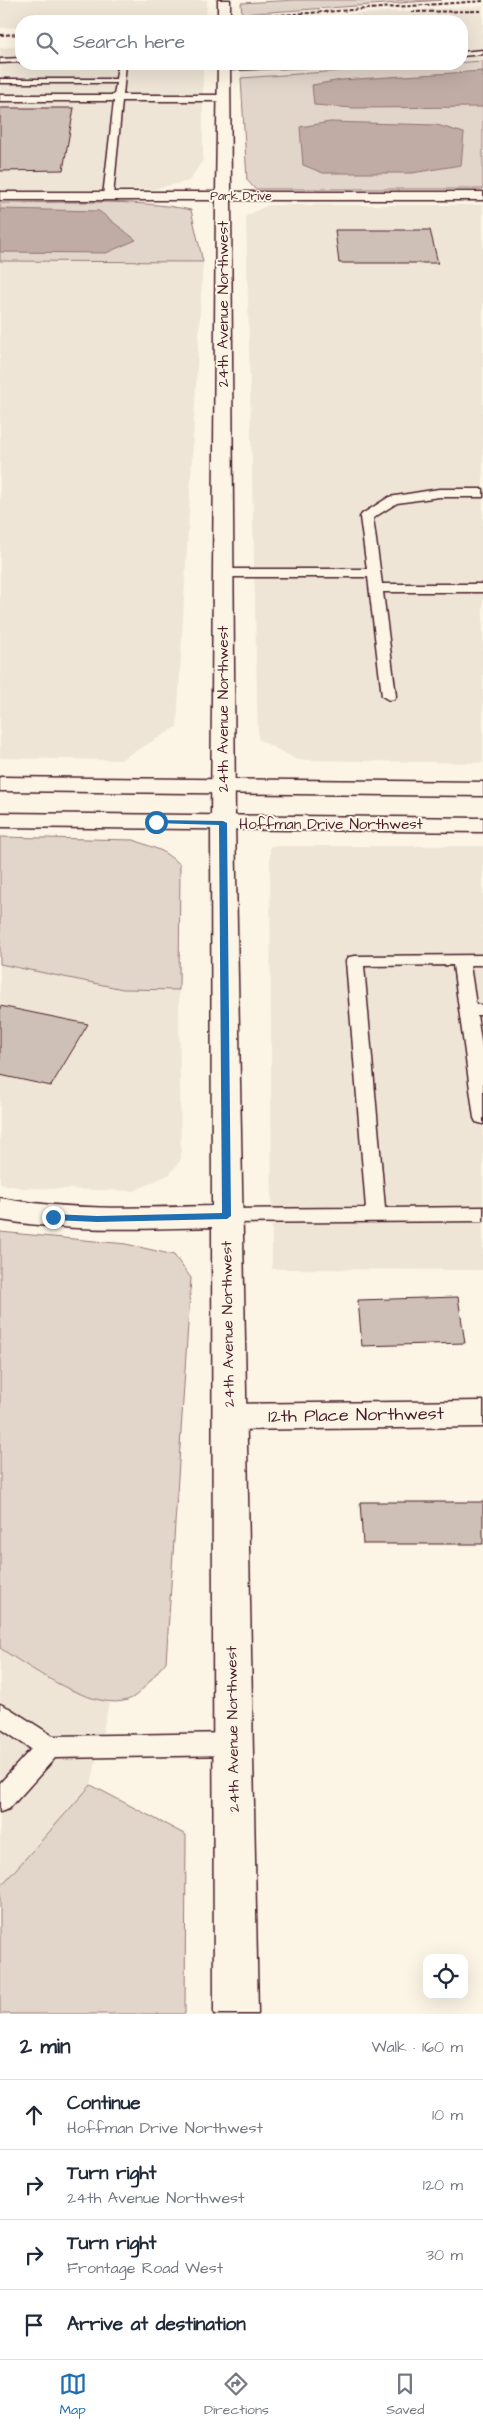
<!DOCTYPE html>
<html lang="en">
<head>
<meta charset="utf-8">
<style>
  :root { --surface:#fff; --page:#f6f6f7; --text:#1f2937; --muted:#747a83; --line:#e0e1e3; --accent:#1f6fb2 }
  body { margin:0; font-family:"Architects Daughter",sans-serif; background:var(--page); color:var(--text) }
  .controls { position:absolute; right:15px; bottom:15px; display:grid; overflow:hidden; border-radius:10px; box-shadow:0 5px 20px #0002 }
  .controls button { width:45px; height:45px; display:grid; place-items:center; padding:0; border:0; border-bottom:1px solid var(--line); background:var(--surface); color:var(--text); font:25px sans-serif }
  .stop { position:absolute; width:15px; height:15px; margin:-11px; border:4px solid #1f6fb2; border-radius:50%; background:#fff }
  .stop.end { background:#1f6fb2; border-color:#fff; box-shadow:0 1px 5px #0008 }
  .list { margin:0; padding:0; list-style:none }
  h2 { display:flex; justify-content:space-between; align-items:center; height:65px; margin:0; padding:0 20px; font-size:21px }
  h2 small { font-size:16px; font-weight:400; color:var(--muted) }
  .list li { display:grid; grid-template-columns:32px 1fr auto; gap:15px; align-items:center; box-sizing:border-box; height:70px; padding:0 20px; border-top:1px solid var(--line) }
  .list b { display:block; font-size:19px; white-space:nowrap }
  .list p { margin:0; font-size:16px; white-space:nowrap; color:var(--muted) }
  .list em { font-size:16px; font-style:normal; color:var(--muted) }
  .icon { flex:none; width:28px; height:28px; fill:none; stroke:currentColor; stroke-width:2; stroke-linecap:round; stroke-linejoin:round }
  .map { position:relative; flex:none; width:483px; height:2014px; overflow:hidden }
  .search { position:absolute; background:var(--surface); box-shadow:0 5px 20px #0002; left:15px; right:15px; top:15px; height:55px; display:flex; align-items:center; gap:12px; box-sizing:border-box; padding:0 18px; border-radius:20px; color:var(--muted); font-size:19px }
  .sheet { height:345px; background:var(--surface) }
  nav { display:flex; justify-content:space-around; align-items:center; box-sizing:border-box; height:70px; border-top:1px solid var(--line); background:var(--surface); font-size:14px; color:var(--muted) }
  nav a { display:grid; justify-items:center; gap:2px }
  nav .on { color:var(--accent) }
  .map>svg:first-child { display:block }
</style>
</head>
<body>
<div class="map">
<svg width="483" height="2014" viewBox="0 0 483 2014">
  <rect width="100%" height="100%" fill="#fcf5e5"/>
  <filter id="ink" filterUnits="userSpaceOnUse"><feTurbulence type="fractalNoise" baseFrequency=".02" numOctaves="2"/><feDisplacementMap in="SourceGraphic" scale="10" xChannelSelector="R" yChannelSelector="G"/><feConvolveMatrix kernelMatrix="1 2 1 2 8 2 1 2 1" color-interpolation-filters="sRGB"/></filter>
  <g filter="url(#ink)">
    <!-- built -->
    <path fill="#eee5d7" d="M0 0H207L206 16 114 21H21V27L0 28Z
      M483 6V61L462 63V21H247Z
      M21 46V64H203V160L189 181 153 189 0 190V48Z
      M240 64H448L241 78Z
      M268 205H483V763L297 760 258 739 246 216Z
      M0 261 203 262 177 727 120 760 0 758Z
      M270 846H483V1270L272 1269Z
      M0 964 123 989 179 990 181 1159 170 1174 134 1191 23 1188 0 1184Z
      M0 1648 50 1681 109 1703 91 1785 0 1887Z"/>
    <!-- green -->
    <path fill="#e2d5ca" stroke="#967a7a" d="M296 0H442L242 14 241 3Z
      M483 61V189H255L247 180 241 78Z
      M0 203C59 203 133 198 191 210L203 262 0 261Z
      M0 837 134 840 162 851 180 864 179 990 123 989 0 964Z
      M0 1232 126 1244 174 1255 191 1278 166 1662C157 1671 142 1693 132 1698 99 1716 27 1666 0 1648Z
      M91 1785 186 1835 185 2014H0V1887Z"/>
    <!-- water -->
    <path fill="#c0aca5" stroke="#917474" d="M483 71V107L354 108 314 105 312 85 341 80Z
      M330 122 437 125 464 133 461 165 412 173H323L303 165 300 127Z
      M0 209 99 211 136 240 106 253 0 252Z"/>
    <!-- building -->
    <path fill="#cfc0b7" stroke="#4a1f2b" d="M0 108H74L63 170 0 171Z
      M335 230H430L438 263H339Z
      M0 1006 88 1024 51 1086 0 1075Z
      M458 1297 465 1343 362 1346 358 1300Z
      M360 1502H483V1544H363Z"/>
    <g fill="none" stroke-linecap="round" stroke-linejoin="round">
      <!-- service casing -->
      <g stroke="#4a1f2b" stroke-width="3">
        <path id="service" d="M483 50V54L462 56V52Z
          M21 58V62L0 63V59Z
          M118 64H126L123 95H224L228 98 224 101H122L113 196 108 199 103 196 114 101H0V95H114L116 83H0V79H116Z
          M271 64H331L327 66 224 70 220 68 224 66Z
          M439 489H483V497H439L397 503 373 518 382 584H483V592H383L396 696 394 699 389 700 382 696 368 577H223L216 573 223 569H367L360 517 362 514 389 497Z
          M483 955V965H470L476 1005H483V1015H477L483 1054V1124L476 1122 474 1118 453 965 364 966 385 1208 483 1207V1221L227 1223 220 1221 217 1216 220 1211 227 1209 366 1208 346 961 349 957 355 956Z
          M0 1704 9 1708 53 1736 234 1733 243 1736 246 1744 243 1752 234 1755 55 1758 9 1809 0 1812V1783L31 1749 0 1728Z"/>
      </g>
      <!-- minor casing -->
      <g stroke="#4a1f2b" stroke-width="3">
        <path id="minor" d="M483 1401V1427L230 1430 218 1426 213 1417 218 1408 230 1404Z"/>
      </g>
      <!-- tertiary casing -->
      <g stroke="#4a1f2b" stroke-width="3">
        <path id="tertiary" d="M218 0H230V21H218Z
          M218 64H230L231 192H483V200H231L235 823 258 2014H214L212 1227C141 1229 71 1232 0 1220V1198C71 1211 141 1208 212 1206L211 823 216 200H0V192H216Z"/>
      </g>
      <!-- secondary casing -->
      <g stroke="#4a1f2b" stroke-width="3">
        <path id="secondary" d="M0 777 483 782V796L0 791Z
          M0 813 483 818V832L0 827Z"/>
      </g>
      <!-- service -->
      <use href="#service" fill="#fcf5e5" fill-rule="evenodd"/>
      <!-- minor -->
      <use href="#minor" fill="#fcf5e5" fill-rule="evenodd"/>
      <!-- tertiary -->
      <use href="#tertiary" fill="#fcf5e5" fill-rule="evenodd"/>
      <!-- secondary -->
      <use href="#secondary" fill="#fcf5e5" fill-rule="evenodd"/>
      <!-- rail -->
      <path stroke="#4a1f2b" stroke-width="2" stroke-dasharray="4 2" stroke-linecap="butt" d="M411 12 483 11
        M192 21 483 1
        M0 35 21 34"/>
    </g>
  </g>
  <!-- route -->
  <path fill="#1f6fb2" d="M156 820 223 821 227 823 231 1216 227 1219 97 1222 53 1220 48 1217 53 1214 97 1216 222 1213 219 825 154 823 152 822Z"/>
  <g text-anchor="middle" dominant-baseline="central" stroke-width="4" stroke-linejoin="round" paint-order="stroke">
    <!-- far-street labels -->
    <g font-size="12" fill="#4a1f2b" stroke="#fcf5e5">
      <text x="241" y="196">Park Drive</text>
    </g>
    <!-- street labels -->
    <g font-size="15" fill="#4a1f2b" stroke="#fcf5e5">
      <text transform="translate(223 304) rotate(-90)">24th Avenue Northwest</text>
      <text transform="translate(223 709) rotate(-90)">24th Avenue Northwest</text>
      <text x="331" y="824">Hoffman Drive Northwest</text>
      <text transform="translate(228 1324) rotate(-91)">24th Avenue Northwest</text>
      <text transform="translate(233 1729) rotate(-91)">24th Avenue Northwest</text>
    </g>
    <!-- near-street labels -->
    <g font-size="18" fill="#4a1f2b" stroke="#fcf5e5">
      <text transform="translate(356 1415) rotate(-1)">12th Place Northwest</text>
    </g>
  </g>
</svg>
<div class="controls">
<button><svg class="icon" aria-label="locate" viewBox="0 0 24 24"><circle cx="12" cy="12" r="6"/><path d="M12 2v4M12 18v4M2 12h4M18 12h4"/></svg></button>
</div>
<div class="stop" style="left:156px;top:822px"></div>
<div class="stop end" style="left:53px;top:1217px"></div>
<div class="search"><svg class="icon" aria-label="search" viewBox="0 0 24 24"><circle cx="10" cy="10" r="6"/><path d="M15 15l6 6"/></svg>Search here</div>
</div>
<section class="sheet">
<h2>2 min<small>Walk · 160 m</small></h2>
<ul class="list">
<li><svg class="icon" aria-label="ahead" viewBox="0 0 24 24"><path d="M12 20V5M6 11l6-6 6 6"/></svg><div><b>Continue</b><p>Hoffman Drive Northwest</p></div><em>10 m</em></li>
<li><svg class="icon" aria-label="right" viewBox="0 0 24 24"><path d="M7 20v-9h11M14 6l5 5-5 5"/></svg><div><b>Turn right</b><p>24th Avenue Northwest</p></div><em>120 m</em></li>
<li><svg class="icon" aria-label="right" viewBox="0 0 24 24"><path d="M7 20v-9h11M14 6l5 5-5 5"/></svg><div><b>Turn right</b><p>Frontage Road West</p></div><em>30 m</em></li>
<li><svg class="icon" aria-label="arrive" viewBox="0 0 24 24"><path d="M6 21V4h12l-3 4 3 4H6"/></svg><div><b>Arrive at destination</b></div></li>
</ul>
</section>
<nav>
<a class="on"><svg class="icon" aria-label="map" viewBox="0 0 24 24"><path d="M3 6l6-2 6 2 6-2v14l-6 2-6-2-6 2zM9 4v14M15 6v14"/></svg>Map</a>
<a><svg class="icon" aria-label="directions" viewBox="0 0 24 24"><path d="M12 3l9 9-9 9-9-9zM9 14v-3h6M13 9l2 2-2 2"/></svg>Directions</a>
<a><svg class="icon" aria-label="saved" viewBox="0 0 24 24"><path d="M7 4h10v16l-5-4-5 4z"/></svg>Saved</a>
</nav>
</body>
</html>
